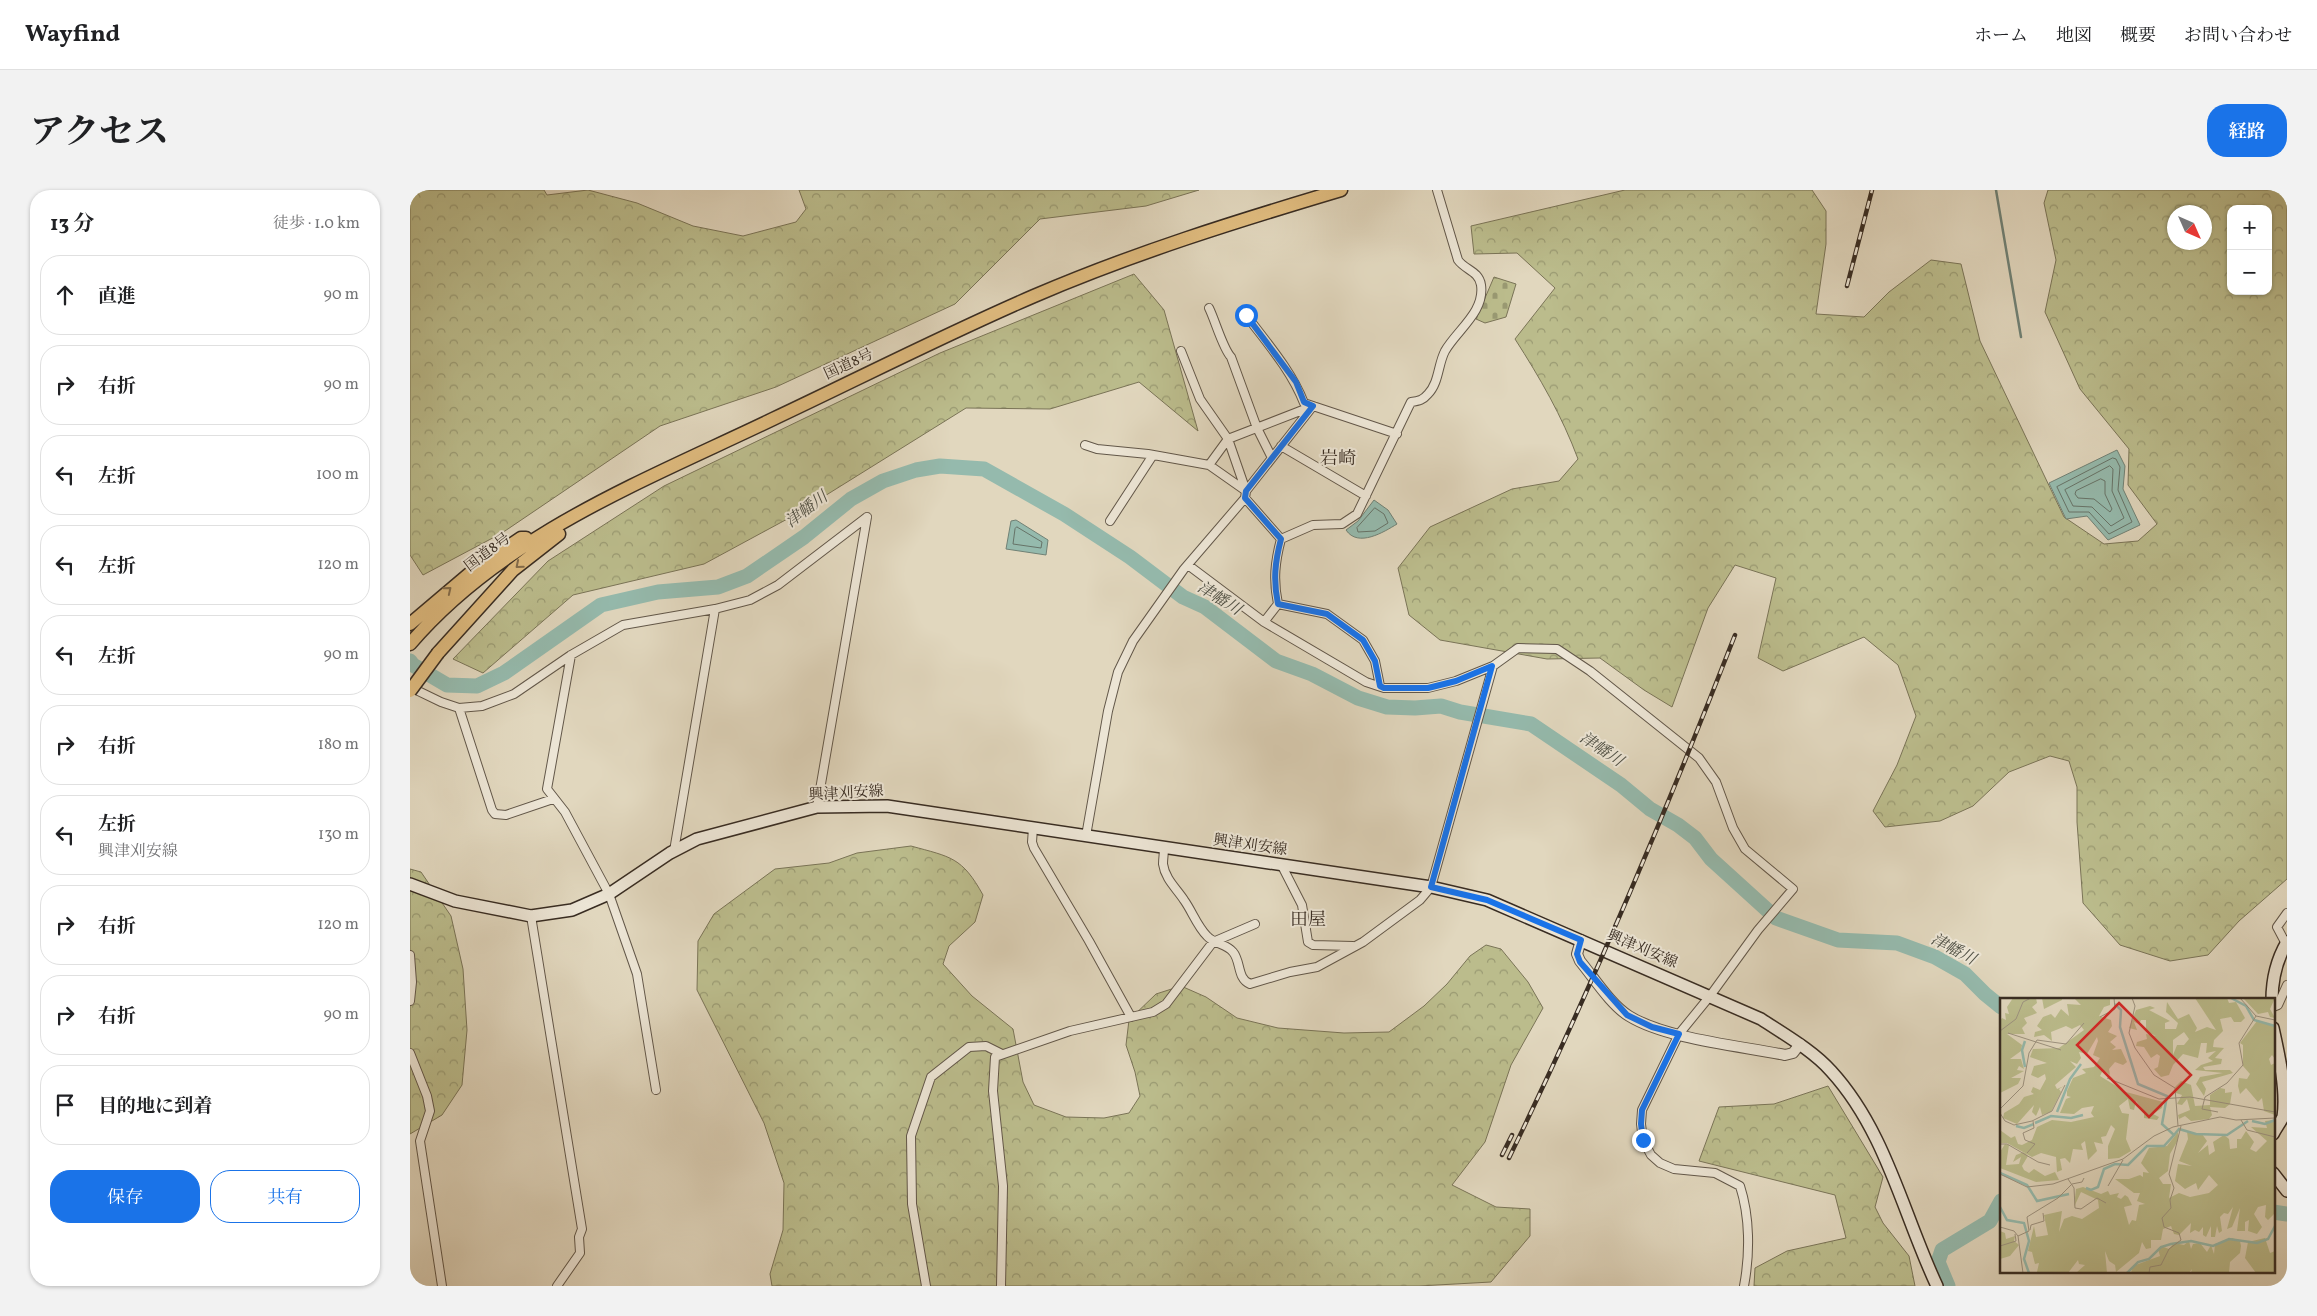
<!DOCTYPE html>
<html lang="ja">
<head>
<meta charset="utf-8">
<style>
  :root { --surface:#fff; --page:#f2f2f2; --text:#202124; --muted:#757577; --line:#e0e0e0; --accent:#1a73e8 }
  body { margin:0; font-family:Vollkorn,"Noto Serif JP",serif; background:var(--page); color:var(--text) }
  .controls { position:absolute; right:15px; top:15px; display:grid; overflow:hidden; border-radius:10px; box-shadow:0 1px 4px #0004 }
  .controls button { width:45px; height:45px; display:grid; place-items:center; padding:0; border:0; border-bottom:1px solid var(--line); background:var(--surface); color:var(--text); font:25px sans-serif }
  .compass { position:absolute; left:1757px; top:15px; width:45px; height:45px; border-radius:50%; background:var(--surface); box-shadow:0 1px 4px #0004; rotate:135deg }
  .stop { position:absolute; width:15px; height:15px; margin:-11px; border:4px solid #1a73e8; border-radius:50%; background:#fff }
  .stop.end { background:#1a73e8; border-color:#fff; box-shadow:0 1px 5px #0008 }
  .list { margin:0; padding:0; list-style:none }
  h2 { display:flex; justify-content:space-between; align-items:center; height:65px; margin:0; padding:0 20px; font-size:21px }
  h2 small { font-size:16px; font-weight:400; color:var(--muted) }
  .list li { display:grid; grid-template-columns:32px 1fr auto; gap:15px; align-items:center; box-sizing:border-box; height:80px; margin:0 10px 10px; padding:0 10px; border:1px solid var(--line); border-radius:20px }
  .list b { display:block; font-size:19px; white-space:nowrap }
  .list p { margin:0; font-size:16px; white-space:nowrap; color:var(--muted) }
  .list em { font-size:16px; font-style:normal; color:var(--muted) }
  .actions { display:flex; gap:10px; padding:15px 20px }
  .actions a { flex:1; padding:11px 0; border:1px solid var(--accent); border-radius:20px; text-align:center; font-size:18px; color:var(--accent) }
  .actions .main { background:var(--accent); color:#fff }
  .icon { flex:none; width:28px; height:28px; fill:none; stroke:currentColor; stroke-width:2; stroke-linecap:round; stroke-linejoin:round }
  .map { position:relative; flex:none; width:1877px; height:1096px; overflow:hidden; border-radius:20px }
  header { display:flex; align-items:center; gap:30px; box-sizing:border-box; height:70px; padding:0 25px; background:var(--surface); border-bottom:1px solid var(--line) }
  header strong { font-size:24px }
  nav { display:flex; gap:28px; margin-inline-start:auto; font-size:18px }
  .intro { display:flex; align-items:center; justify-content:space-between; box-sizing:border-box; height:120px; padding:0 30px }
  h1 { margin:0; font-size:35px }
  .button { padding:12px 22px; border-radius:20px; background:var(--accent); color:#fff; font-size:18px; font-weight:700 }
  main { display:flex; gap:30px; padding:0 30px }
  aside { flex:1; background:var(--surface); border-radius:20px; box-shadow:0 1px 4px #0004 }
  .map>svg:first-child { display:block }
</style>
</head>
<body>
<header>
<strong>Wayfind</strong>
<nav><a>ホーム</a><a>地図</a><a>概要</a><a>お問い合わせ</a></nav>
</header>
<div class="intro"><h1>アクセス</h1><a class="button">経路</a></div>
<main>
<aside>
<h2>13 分<small>徒歩 · 1.0 km</small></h2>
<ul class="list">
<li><svg class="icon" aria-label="ahead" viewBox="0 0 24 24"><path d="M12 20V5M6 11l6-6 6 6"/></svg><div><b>直進</b></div><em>90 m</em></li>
<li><svg class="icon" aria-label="right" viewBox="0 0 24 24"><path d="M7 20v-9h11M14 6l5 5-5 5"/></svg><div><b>右折</b></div><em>90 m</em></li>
<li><svg class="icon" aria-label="left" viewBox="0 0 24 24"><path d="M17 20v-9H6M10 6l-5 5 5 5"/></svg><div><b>左折</b></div><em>100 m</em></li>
<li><svg class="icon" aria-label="left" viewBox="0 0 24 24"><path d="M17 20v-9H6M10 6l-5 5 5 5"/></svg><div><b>左折</b></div><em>120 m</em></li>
<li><svg class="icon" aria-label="left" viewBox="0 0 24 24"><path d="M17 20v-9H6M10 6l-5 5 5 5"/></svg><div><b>左折</b></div><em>90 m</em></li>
<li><svg class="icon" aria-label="right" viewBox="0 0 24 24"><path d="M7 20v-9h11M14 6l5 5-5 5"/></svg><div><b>右折</b></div><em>180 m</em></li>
<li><svg class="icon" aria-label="left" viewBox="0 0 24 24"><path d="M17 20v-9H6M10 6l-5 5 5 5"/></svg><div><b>左折</b><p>興津刈安線</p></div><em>130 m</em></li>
<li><svg class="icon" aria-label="right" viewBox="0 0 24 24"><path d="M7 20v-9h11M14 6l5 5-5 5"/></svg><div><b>右折</b></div><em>120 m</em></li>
<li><svg class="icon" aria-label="right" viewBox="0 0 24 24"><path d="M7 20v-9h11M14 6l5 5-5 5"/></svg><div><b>右折</b></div><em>90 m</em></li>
<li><svg class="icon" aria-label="arrive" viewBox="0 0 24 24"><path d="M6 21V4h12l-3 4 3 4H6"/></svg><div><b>目的地に到着</b></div></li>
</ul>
<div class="actions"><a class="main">保存</a><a>共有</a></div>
</aside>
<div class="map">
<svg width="1877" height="1096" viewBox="0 0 1877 1096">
  <defs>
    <pattern id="forest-crowns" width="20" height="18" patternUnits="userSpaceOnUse" patternTransform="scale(1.25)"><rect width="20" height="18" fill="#bbbc8c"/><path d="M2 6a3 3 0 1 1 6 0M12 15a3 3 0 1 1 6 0" fill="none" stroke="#999972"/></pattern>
    <pattern id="cemetery-stones" width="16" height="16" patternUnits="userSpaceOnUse" patternTransform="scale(1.25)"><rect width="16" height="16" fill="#bbbc8c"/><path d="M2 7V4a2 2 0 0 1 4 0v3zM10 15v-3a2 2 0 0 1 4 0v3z" fill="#999972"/></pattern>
  </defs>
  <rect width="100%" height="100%" fill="#e1d7be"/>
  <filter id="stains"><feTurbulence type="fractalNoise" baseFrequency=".004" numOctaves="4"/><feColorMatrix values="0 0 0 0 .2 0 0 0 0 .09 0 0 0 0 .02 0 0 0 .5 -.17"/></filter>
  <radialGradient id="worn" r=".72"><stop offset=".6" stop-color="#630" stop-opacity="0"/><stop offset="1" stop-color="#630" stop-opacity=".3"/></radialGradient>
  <!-- forest -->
  <path fill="url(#forest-crowns)" stroke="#7a7457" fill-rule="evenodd" d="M0 0H134L137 5 178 0 227 13 283 36 333 46 386 32 396 19 389 0H789L736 16 630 29 545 114 366 197 250 236 92 343 13 385 0 365Z
    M1215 0H1402L1416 21V54L1406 124 1454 127 1479 102 1521 70 1551 74 1570 151 1654 327 1694 354 1728 351 1747 334 1718 295 1719 259 1670 199 1635 122 1646 70 1634 13 1638 0H1877V689L1829 731 1798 765 1760 771 1710 755 1673 713 1667 632V597L1659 571 1640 566 1599 582 1563 616 1530 631 1475 637 1463 621 1487 575 1506 526 1488 475 1454 447 1373 481 1348 468 1366 388 1325 375 1298 418 1262 517 1234 500 1190 468 1137 469 1030 450 999 425 988 378 1020 337 1102 299 1149 291 1168 269C1152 226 1130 188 1105 149L1145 98 1107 63 1064 64 1061 36ZM1821 19H1858V101H1821ZM1764 22H1794V52H1764Z
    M724 84 754 120 788 241 729 192 640 219 556 218 381 327 294 374 163 405 73 483 43 469 138 371 254 296 530 163Z
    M501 656C541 667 552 667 573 705L565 732 539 756 533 774 562 806 603 839 613 892 624 915 656 927 694 928 719 923 730 906 725 882 716 855 719 830 746 804 771 796 796 807 827 828 868 838 934 843 979 842 1014 816 1037 794 1060 766 1076 755 1091 759 1118 792 1133 818 1101 875 1075 952 1042 995 1086 1017 1120 1019V1046L1081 1092 1009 1096H362L360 1084 373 1040 374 993 354 933 287 800 288 751 304 724 365 679 419 673 447 663Z
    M0 679 11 682 41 726 53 779 57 840 52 895 32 925 0 944Z
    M1418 896 1473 987 1465 1017 1473 1033 1499 1066 1505 1096H1344L1345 1078 1377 1061 1436 1048 1425 1005 1289 971 1309 917 1364 914Z"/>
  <!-- cemetery -->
  <path fill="url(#cemetery-stones)" stroke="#7a7457" d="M1084 87 1106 94 1096 127 1075 133 1066 129Z"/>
  <!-- water -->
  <path fill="#95baad" stroke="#708175" d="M1707 260 1715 276 1713 299 1730 335 1698 350 1677 326 1656 329 1639 293Z
    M964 310 978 320 987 334C974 342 948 358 936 340L948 331Z
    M606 330 638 350 636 365 596 359 601 331Z"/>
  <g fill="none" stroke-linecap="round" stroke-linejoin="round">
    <!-- shore -->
    <path stroke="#667368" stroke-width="1" d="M1703 268 1706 269 1710 277 1708 300 1722 332 1699 344 1679 322H1659L1647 297Z
      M1700 276 1703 279 1702 301 1714 328 1701 336 1682 317 1663 316 1655 300Z
      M1691 289 1695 291V304L1702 319 1700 322 1684 309 1668 308 1665 304 1666 301Z
      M965 318 974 324 978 333 965 341 948 342 947 338Z
      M607 337 632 352 631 358 603 354 605 339Z"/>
    <!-- stream -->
    <path stroke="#708175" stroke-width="2.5" d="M1586 0 1611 147"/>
    <!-- river -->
    <path stroke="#95baad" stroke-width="15" d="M0 471 3 475 37 495 67 496 94 483 191 415 248 402 308 397 337 386 394 347 441 309 473 291 506 280 530 276 574 279 654 324 720 367 773 407 795 417 866 471 902 484 948 508 977 517 1005 518 1031 516 1050 522 1121 534 1211 595 1240 619 1268 635 1285 648 1301 669 1366 728 1428 750 1487 753 1525 767 1555 784 1575 804 1591 817
      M1863 1022 1877 1024
      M1538 1096 1528 1072 1532 1060 1580 1031 1591 1011"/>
    <!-- minor casing -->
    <g stroke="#625749" stroke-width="10">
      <path id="minor" d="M1027 0 1048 70C1055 80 1069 81 1071 95 1075 122 1047 140 1035 161 1028 174 1029 193 1018 204 1013 210 1009 211 1001 212L947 324 932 334 903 335 871 349C865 372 863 390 868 414L854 432 956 492 974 498H1018L1046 491 1083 476 1108 458 1147 459 1180 481 1289 568 1306 592 1323 638 1335 659 1383 699 1348 740 1300 806 1269 844 1232 920 1231 934 1233 950 1241 965 1250 973 1264 979 1305 983 1330 996C1340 1027 1340 1064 1334 1096
        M799 118C805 130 813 159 821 167L847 238 862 268
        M675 255 687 259 738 264 799 275 818 249 903 216 987 244
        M871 256 956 306
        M799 275 836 301 903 216 894 213C881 180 857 153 836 125
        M835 308 871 349
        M700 331 743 265
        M778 375 854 432
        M868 414 917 424 953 450 965 471 970 496
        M161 465 137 599 155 622 199 704 227 784 246 900
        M0 497 31 512 49 518 82 620 85 624 96 625 143 609
        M49 518 72 516 104 504 161 465 213 435 305 419 340 410 368 395 457 327
        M407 617 457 327
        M623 638 622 652 624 658 679 751 721 827
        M676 646 698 521 708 482 723 451 774 379 835 308 836 301 818 249 790 209 771 161
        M754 659C754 663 753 669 753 674 755 689 767 699 774 710 782 721 787 736 797 746 804 754 817 754 823 762 831 771 827 789 840 794L880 782 907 777 953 752 1010 710 1021 697 1083 476
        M264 661 305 419
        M872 676 892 715 898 752 903 755 943 756
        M121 726 172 1039 169 1047 170 1063 147 1096
        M1876 754 1867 737 1877 723
        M0 765 2 792 0 811
        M1863 817 1868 815 1877 795
        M0 863 17 906 20 921 10 951 32 1096
        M516 1096 502 1014 501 946 521 887 559 857 576 856 592 864
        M591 1096 593 996 583 901 585 867 660 841 743 822 756 814 803 752 845 734"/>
    </g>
    <!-- tertiary casing -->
    <g stroke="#625749" stroke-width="12">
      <path id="tertiary" d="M1171 750 1167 764 1170 771C1184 788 1201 815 1219 826 1256 849 1331 856 1375 865L1383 863 1390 854"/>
    </g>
    <!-- secondary casing -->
    <g stroke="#382c22" stroke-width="14">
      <path id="secondary" d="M0 694 45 711 121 726 162 720 199 704 260 663 287 649 407 617 477 616 1021 697 1077 710 1351 829C1375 845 1402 860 1421 881 1476 941 1493 1024 1527 1096
        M1862 810C1862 790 1867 769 1877 752
        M1863 838C1869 865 1877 901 1873 927 1870 933 1866 938 1863 944
        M1863 983 1877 1001"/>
    </g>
    <!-- trunk casing -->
    <g stroke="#382c22" stroke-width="15">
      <path id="trunk" d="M0 434 65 379 111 348H116
        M0 454C94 344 236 290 363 229 450 188 536 144 624 106 724 63 827 31 931 0
        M28 463 103 380 149 344"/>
    </g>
    <!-- minor -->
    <use href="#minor" stroke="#ece5d5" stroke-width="8"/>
    <!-- tertiary -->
    <use href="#tertiary" stroke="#ece5d5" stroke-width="10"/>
    <!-- secondary -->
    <use href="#secondary" stroke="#ece5d5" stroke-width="11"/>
    <!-- trunk -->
    <use href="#trunk" stroke="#e0bc7f" stroke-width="12"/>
    <!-- rail casing -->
    <g stroke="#382c22" stroke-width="4.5">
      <path id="rail" d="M1437 96 1462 0
        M1092 965 1102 945
        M1099 968C1182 797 1256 622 1325 445"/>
    </g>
    <!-- rail -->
    <use href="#rail" stroke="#ece5d5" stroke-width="2.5" stroke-dasharray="8" stroke-linecap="butt"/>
    <!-- trunk-bridge casing -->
    <g stroke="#382c22" stroke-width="15" stroke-linecap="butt">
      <path id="trunk-bridge" d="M0 501 28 463"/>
    </g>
    <!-- trunk-bridge -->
    <use href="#trunk-bridge" stroke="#e0bc7f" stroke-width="12"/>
  </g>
  <!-- one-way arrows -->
  <defs><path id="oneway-chevron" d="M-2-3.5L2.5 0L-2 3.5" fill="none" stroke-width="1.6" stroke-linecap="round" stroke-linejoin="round" transform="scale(1.25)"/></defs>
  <g stroke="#846d4c">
    <use href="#oneway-chevron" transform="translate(109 375) rotate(140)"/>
    <use href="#oneway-chevron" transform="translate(38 400) rotate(-39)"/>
  </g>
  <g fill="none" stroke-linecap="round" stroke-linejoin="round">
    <!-- route -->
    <path stroke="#1a73e8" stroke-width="6" d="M836 125 886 192 894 212 903 216 836 301 835 308 871 349C865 372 863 390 868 414L917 424 953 450 965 471 970 496 974 498H1018L1046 491 1082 476 1021 697 1077 710 1171 750 1167 764 1170 772 1217 825 1242 837 1269 844 1232 920 1231 934 1233 950"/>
  </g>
  <g text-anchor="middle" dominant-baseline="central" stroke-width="4" stroke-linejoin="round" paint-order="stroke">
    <!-- street labels -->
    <g font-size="15" fill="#382c22" stroke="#ece5d5">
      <text transform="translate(439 175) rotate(-25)">国道8号</text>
      <text transform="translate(78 363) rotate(-37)">国道8号</text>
      <text transform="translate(436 604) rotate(-3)">興津刈安線</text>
      <text transform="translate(840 656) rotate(8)">興津刈安線</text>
      <text transform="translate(1232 760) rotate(23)">興津刈安線</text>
    </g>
    <!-- water labels -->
    <g font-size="16" font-style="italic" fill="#4f5045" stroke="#ece5d5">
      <text transform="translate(397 320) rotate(-37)">津幡川</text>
      <text transform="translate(809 409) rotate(32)">津幡川</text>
      <text transform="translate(1191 560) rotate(34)">津幡川</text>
      <text transform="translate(1543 760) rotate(28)">津幡川</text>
    </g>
    <!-- quarter labels -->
    <g font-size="18" fill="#382c22" stroke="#ece5d5">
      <text x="928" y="269">岩崎</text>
      <text x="898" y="730">田屋</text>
    </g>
  </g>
  <!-- overview -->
  <g transform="translate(1590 808)">
    <rect width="275" height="275" fill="#e1d7be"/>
    <path d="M13 0H36L37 5 32 9 37 15 24 20 27 25 22 30 25 36H7L22 47 21 53 10 61H21L24 71 19 68 17 72 24 73 11 80H21L18 86 0 95V23L2 20 6 22 5 15 9 16 7 9ZM42 0H62V2L44 11ZM74 0H110V7L104 9 99 18 111 22 112 28 108 34 117 38 110 44 116 49 112 52 121 51 127 64 123 67 115 64 109 71 110 77 103 72 100 78 126 94 163 104 162 110 153 116 159 119 157 122 144 120V113L136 103 134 112 130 111 128 101 119 108 122 115 129 116 126 141 131 153 119 160 108 161V148L115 131 111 127 106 138 101 139 103 146 94 144 97 153 88 162 85 143 81 146 83 152 73 151 70 165 65 160 60 161 62 172 57 174 56 159 41 155 32 159 7 145H0V132L11 140 15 138 18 146 22 147 32 142 37 129 52 122 71 124 94 119 91 115 94 108 82 110 74 116 60 115 66 101 71 99 67 98V93L73 80 86 75 82 71 94 69 100 60 93 57 98 43 97 39 87 56 79 54 81 60 77 66 70 63 76 69 55 87 57 91 64 88 59 91 61 94 51 114 42 117 40 109 36 118 32 114 34 107 17 126 3 120 4 115 19 106 24 99 34 96 31 94 33 89 40 92 46 81 45 76 38 80 31 77 34 68 47 65 30 59 33 51 59 50 84 32 80 27 72 31 66 28 51 34 52 43 44 37 34 39 35 34 42 32 37 28 43 19 51 16 55 20 61 11 69 18 67 6 81 7ZM195 0H227L229 5 236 4 245 20 241 24H234L231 19 220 21 223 33 214 42 213 49 224 50 215 60 222 61 221 66 203 69 205 72H230L233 75 202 84 206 91 204 98 196 86 200 79 223 75 195 72 201 67 213 63 208 60 216 53 206 55 207 45H201L198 60 183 56 173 67 169 77 161 79 154 71 158 69 160 58 157 56 151 60 144 49 136 48 137 44 147 41 146 36 156 38 146 33V22H141L139 26 134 24 137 32 129 30 136 12 150 8 155 10 149 12 170 23 165 25V31H176L178 25 166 14 167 4 178 21 189 16 197 30 195 34 207 29 216 32ZM184 34 189 41 184 47H177L173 57V42ZM243 0H275L270 11 275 20 270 19 268 14 258 16ZM257 23 275 28V61L272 57 269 61 271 67 275 65V117L264 113 262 100 258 104 246 90 240 96 238 88 239 80 247 81 250 76 243 68V47L240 45ZM181 83 191 87 195 108 210 107V97L220 90 225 91V95L232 94 230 106 225 110 210 109 212 117 209 121 191 123 185 118 179 121 178 117 190 112 187 101 182 107 177 106 182 97 176 95 175 89ZM275 122V215L268 222 265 219 266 207 258 209 254 216 262 229 257 236 248 233 249 222 245 224V233H237L240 210 232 229 227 231 233 209 228 216 224 215 220 219 222 233 219 235 217 228 215 239H211V228L206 239 203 237V229L199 234 195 232 190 235 191 225 179 237 174 236 171 228 163 231 161 242H151V250L146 251 142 244 139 255 116 274 115 267 109 263 105 253 107 275H76L85 267 79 266 78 262 68 275 37 274 39 265 35 266 32 254 28 253 34 228 36 239 48 237 44 217 62 213 59 234 64 221 72 218 82 221 99 210 98 202 81 194 74 209 76 191 83 189 101 196 108 193 110 197 119 195 117 199 121 201 125 197 128 199 132 207 124 209 129 227 132 222 136 223 139 207 145 206 137 203 140 195H134L115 181H129L140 177 143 179V174L149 175 141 165 149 150 167 148 178 134V142L170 156 168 173 159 180 163 186H171L169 200 179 195 190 199 209 195 218 187 209 177 198 192 196 185 185 191 175 183 178 166 192 168 179 163 188 141 187 134 202 136 207 143 198 155 208 147 209 157 215 153 213 144 224 137 229 141 230 151 237 150V141H241L246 133 254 144 250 151 256 154 267 143 251 129 267 130 265 123ZM5 146 9 147 6 167 19 166 21 159 13 164 16 157 24 154 28 158 22 168 24 172 29 175 34 171 45 178 55 174 59 182 36 184 0 170V154ZM0 233 5 235 6 241 15 238 14 243 19 247 10 258 0 261ZM232 240 240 243 241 248 240 255 230 264 229 275H191L192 271 189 275H131L133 268 160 258 158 251 161 248 169 251 174 245 184 247 189 243 191 251 193 246 200 245 207 254 211 247 214 256 215 246ZM265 240 270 255 275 253V275H256L245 260 248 244Z" fill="#bbbc8c" fill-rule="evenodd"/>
    <path fill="none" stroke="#95baad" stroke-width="2.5" d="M231 0 246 8 254 22 275 28M25 69 22 52 25 43M57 114 70 81 81 66M252 123 265 126 275 122M35 125 51 118 71 120 83 117M16 128 24 130 34 126M174 137 179 131 196 136 227 137 248 123M0 175 27 187 37 203 69 196M86 190 91 192 98 189 104 171 115 166 128 167 147 148H164L174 137 162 126 167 98 138 86 120 29 121 12 115 6M0 209 7 222 24 225 29 243 24 261 29 275M127 275 138 264 149 261 161 249 171 246 191 243 213 248 229 241 257 245 268 241 275 228"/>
    <path fill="none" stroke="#9d9380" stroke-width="1" d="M132 0 135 8 129 35 135 50 154 77 175 90 178 128M240 0 256 18 275 22M100 19 115 11 114 0M0 33 16 21 23 4 31 0M8 35 61 52M107 80 159 101 190 99 275 114M0 111 23 88 29 55 37 42 66 46 84 25M218 114 202 111 205 99 227 85 243 67 239 45 256 18M0 115 5 123 14 127 32 123 52 113 65 87M241 122 247 132 275 139M0 146H7L38 164 50 167M27 155 35 146 25 142 23 135 34 130 33 123M0 176 27 189 53 186 123 161 154 138 173 129 220 119 236 122 275 120M68 181 74 190 75 210 81 211 97 200 106 205M108 188 123 162M0 229 14 233 18 238 23 275M30 232 31 227 44 223 43 215M18 238 29 233 27 219 58 200 72 186 82 184 84 180M0 248 16 243 15 236M149 275 150 269 161 267 169 251 181 242 179 235 164 229 162 220 171 210 170 202 174 190 169 176 181 128"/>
    <path fill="#d62828" fill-opacity="0.15" stroke="#d62828" stroke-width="2.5" d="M119 5 191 77 149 119 77 47Z"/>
    <rect width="275" height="275" fill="none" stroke="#382c22" stroke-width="2.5"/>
  </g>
  <rect width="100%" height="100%" filter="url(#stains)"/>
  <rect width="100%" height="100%" fill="url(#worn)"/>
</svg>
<div class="controls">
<button>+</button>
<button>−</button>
</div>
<svg class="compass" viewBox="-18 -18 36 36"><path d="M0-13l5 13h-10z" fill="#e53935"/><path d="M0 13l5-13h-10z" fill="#757577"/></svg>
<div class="stop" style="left:836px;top:125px"></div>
<div class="stop end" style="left:1233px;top:950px"></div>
</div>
</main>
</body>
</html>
